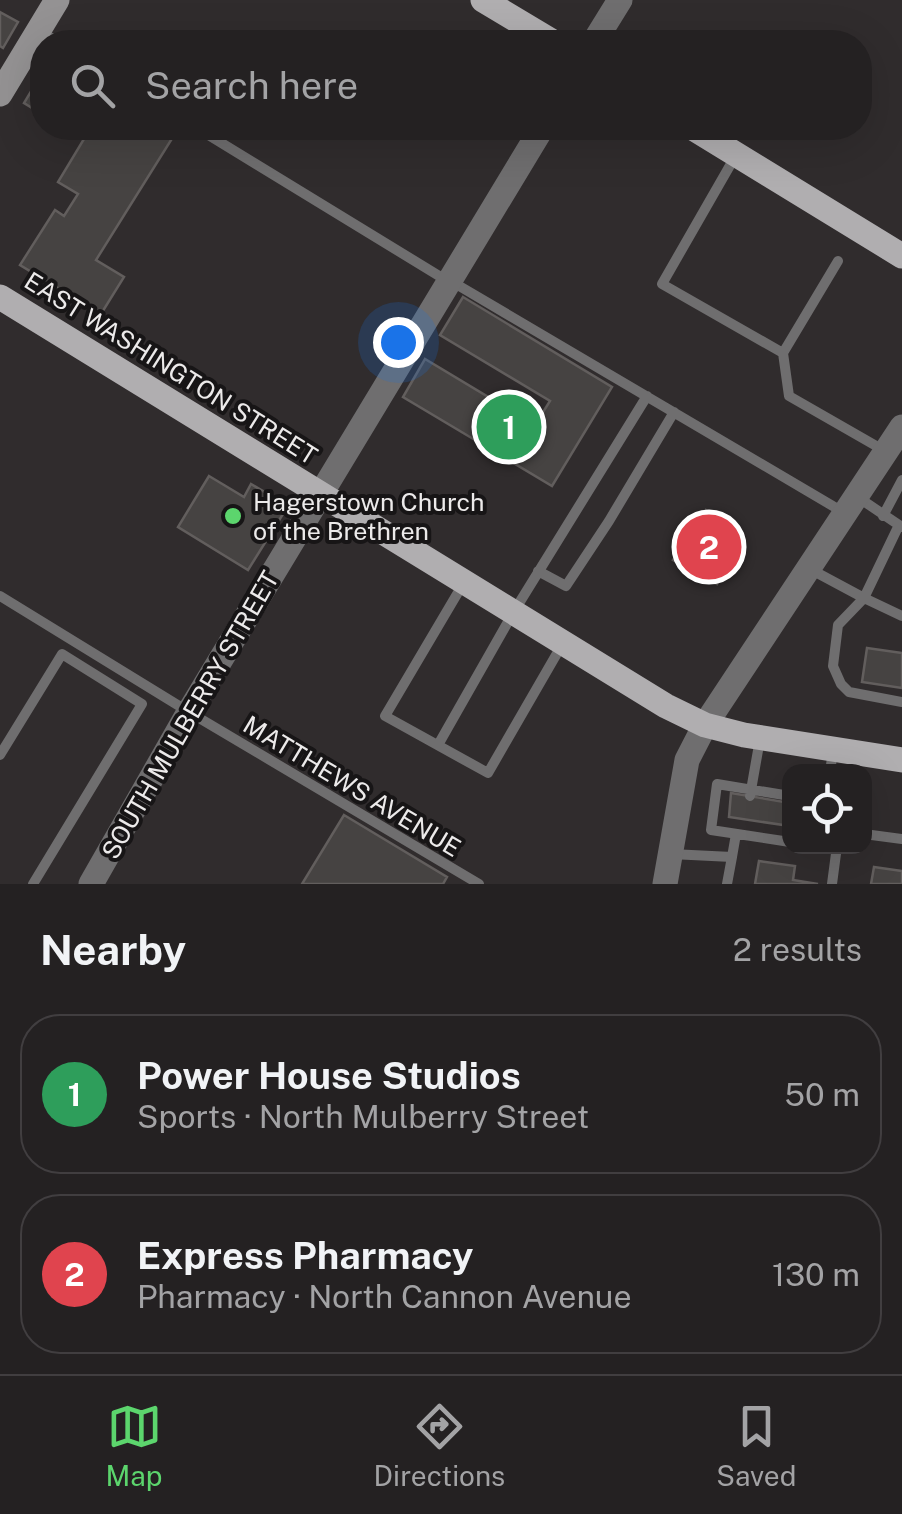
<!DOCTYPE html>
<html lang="en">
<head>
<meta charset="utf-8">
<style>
  :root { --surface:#242122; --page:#302e2f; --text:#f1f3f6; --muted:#a3a3a5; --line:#413e40; --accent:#5cd56d }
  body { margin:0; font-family:"Public Sans",sans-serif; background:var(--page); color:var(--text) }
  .controls { position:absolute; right:30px; bottom:30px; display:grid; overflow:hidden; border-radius:20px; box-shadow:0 10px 40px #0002 }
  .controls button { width:90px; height:90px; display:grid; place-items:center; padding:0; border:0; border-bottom:2px solid var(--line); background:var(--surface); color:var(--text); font:50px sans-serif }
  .you { position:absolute; left:398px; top:342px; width:35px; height:35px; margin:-25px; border:8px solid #fff; border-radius:50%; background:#1a73e8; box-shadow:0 0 0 15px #1a73e833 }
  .badge { display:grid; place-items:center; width:65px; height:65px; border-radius:50%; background:var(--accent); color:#fff; font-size:32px; font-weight:700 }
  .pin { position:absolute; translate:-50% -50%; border:5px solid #fff; box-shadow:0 2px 10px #0006 }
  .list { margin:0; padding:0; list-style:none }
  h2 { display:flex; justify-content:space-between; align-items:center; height:130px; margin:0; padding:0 40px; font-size:42px }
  h2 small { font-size:32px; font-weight:400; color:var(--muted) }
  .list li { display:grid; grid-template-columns:65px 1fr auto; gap:30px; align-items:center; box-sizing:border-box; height:160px; margin:0 20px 20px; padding:0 20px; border:2px solid var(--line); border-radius:40px }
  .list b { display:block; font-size:38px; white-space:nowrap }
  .list p { margin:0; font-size:32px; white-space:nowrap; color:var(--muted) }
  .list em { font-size:32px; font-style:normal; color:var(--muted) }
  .icon { flex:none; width:55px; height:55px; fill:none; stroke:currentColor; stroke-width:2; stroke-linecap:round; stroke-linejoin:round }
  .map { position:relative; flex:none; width:902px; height:884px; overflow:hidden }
  .search { position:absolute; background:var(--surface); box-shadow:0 10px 40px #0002; left:30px; right:30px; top:30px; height:110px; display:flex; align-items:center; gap:25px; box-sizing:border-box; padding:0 35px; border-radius:40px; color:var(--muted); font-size:38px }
  .sheet { height:490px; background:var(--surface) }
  nav { display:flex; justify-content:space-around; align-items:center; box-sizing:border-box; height:140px; border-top:2px solid var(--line); background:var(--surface); font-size:28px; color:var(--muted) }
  nav a { display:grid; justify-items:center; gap:5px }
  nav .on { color:var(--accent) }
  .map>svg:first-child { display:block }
</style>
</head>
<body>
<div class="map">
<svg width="902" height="884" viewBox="0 0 902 884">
  <rect width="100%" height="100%" fill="#302c2d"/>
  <!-- building -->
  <path fill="#464342" stroke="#625e5d" stroke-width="2.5" d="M0 12 18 22 3 48 0 46Z
    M42 73V114L24 103Z
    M64 128 178 129 96 260 124 277 101 314 20 265 55 210 64 216 78 194 58 182 84 139Z
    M463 297 612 387 552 486 403 397 425 359 535 425 550 401 440 335Z
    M209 476 244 497 251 484 288 506 248 570 178 527Z
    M706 510 735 525 719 552 732 558 717 584 673 560Z
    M867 648 902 653V688L862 682Z
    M731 793 790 803V826L729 817Z
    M344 815 447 877 443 884H302Z
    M759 861 795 866 793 880 818 884H755Z
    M874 867 902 871V884H871Z"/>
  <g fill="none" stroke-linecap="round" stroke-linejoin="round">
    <!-- service -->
    <path stroke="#6f6e6f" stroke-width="10" d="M38 31 59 42
      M197 128 449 282 461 287 843 512
      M736 155 662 284 783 353
      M838 261 783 353 789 396 885 451
      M856 496 902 527
      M883 516 902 480
      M808 568 864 598 899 525
      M538 571 566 586 609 521 674 412
      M463 584 385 716 488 773 563 643
      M0 596 189 712 479 884
      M902 616 864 598 838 625 833 666 841 684 849 692 902 702
      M438 745 513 613 647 396
      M0 755 62 654 142 704 33 884
      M830 772 833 751
      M750 796 760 739
      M790 796 717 784 711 830 790 842
      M864 834 902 839
      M671 854 732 857 736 834
      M727 884 732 857
      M832 884 837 846"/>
    <!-- tertiary -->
    <path stroke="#6f6e6f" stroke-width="25" d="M594 42 620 0
      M91 884 189 712 542 128
      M665 884 687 760 705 725 902 427"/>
    <!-- secondary -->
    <path stroke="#949293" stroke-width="25" d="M0 94 57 0"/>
    <!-- primary -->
    <path stroke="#b0aeb0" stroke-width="25" d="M483 0 553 42
      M693 128 902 256
      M0 297 666 706 705 725 744 735 902 760"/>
  </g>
  <!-- markers -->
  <circle fill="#5cd56d" stroke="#171516" stroke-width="4" cx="233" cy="516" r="10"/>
  <g text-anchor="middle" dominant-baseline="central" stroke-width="8" stroke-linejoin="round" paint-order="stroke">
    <!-- street labels -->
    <g font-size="25" fill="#eceaea" stroke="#171516">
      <text transform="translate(171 368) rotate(32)">EAST WASHINGTON STREET</text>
      <text transform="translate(190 715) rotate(-60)">SOUTH MULBERRY STREET</text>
      <text transform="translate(352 786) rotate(31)">MATTHEWS AVENUE</text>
    </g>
    <!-- poi labels -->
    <g font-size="25" fill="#eceaea" stroke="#171516" text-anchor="start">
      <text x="253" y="502">Hagerstown Church<tspan x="253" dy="29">of the Brethren</tspan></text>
    </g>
  </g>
</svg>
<div class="controls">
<button><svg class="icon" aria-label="locate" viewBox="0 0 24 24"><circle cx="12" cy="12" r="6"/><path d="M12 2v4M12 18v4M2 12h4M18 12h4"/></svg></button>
</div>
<div class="you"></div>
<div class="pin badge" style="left:509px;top:427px;background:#2e9e5b">1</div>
<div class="pin badge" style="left:709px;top:547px;background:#e0444e">2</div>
<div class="search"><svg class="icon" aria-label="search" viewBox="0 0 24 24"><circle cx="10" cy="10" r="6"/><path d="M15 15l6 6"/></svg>Search here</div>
</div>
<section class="sheet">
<h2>Nearby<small>2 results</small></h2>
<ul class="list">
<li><span class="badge" style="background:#2e9e5b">1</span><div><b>Power House Studios</b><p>Sports · North Mulberry Street</p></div><em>50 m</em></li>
<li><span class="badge" style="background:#e0444e">2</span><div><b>Express Pharmacy</b><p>Pharmacy · North Cannon Avenue</p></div><em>130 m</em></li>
</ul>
</section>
<nav>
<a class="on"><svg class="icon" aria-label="map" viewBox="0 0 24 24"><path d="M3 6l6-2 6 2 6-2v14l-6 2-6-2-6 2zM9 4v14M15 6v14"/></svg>Map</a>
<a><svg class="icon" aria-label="directions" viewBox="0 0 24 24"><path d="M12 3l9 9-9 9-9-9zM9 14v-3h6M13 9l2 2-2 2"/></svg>Directions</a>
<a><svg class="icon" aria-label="saved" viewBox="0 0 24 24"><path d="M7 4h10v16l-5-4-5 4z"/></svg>Saved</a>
</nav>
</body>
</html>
